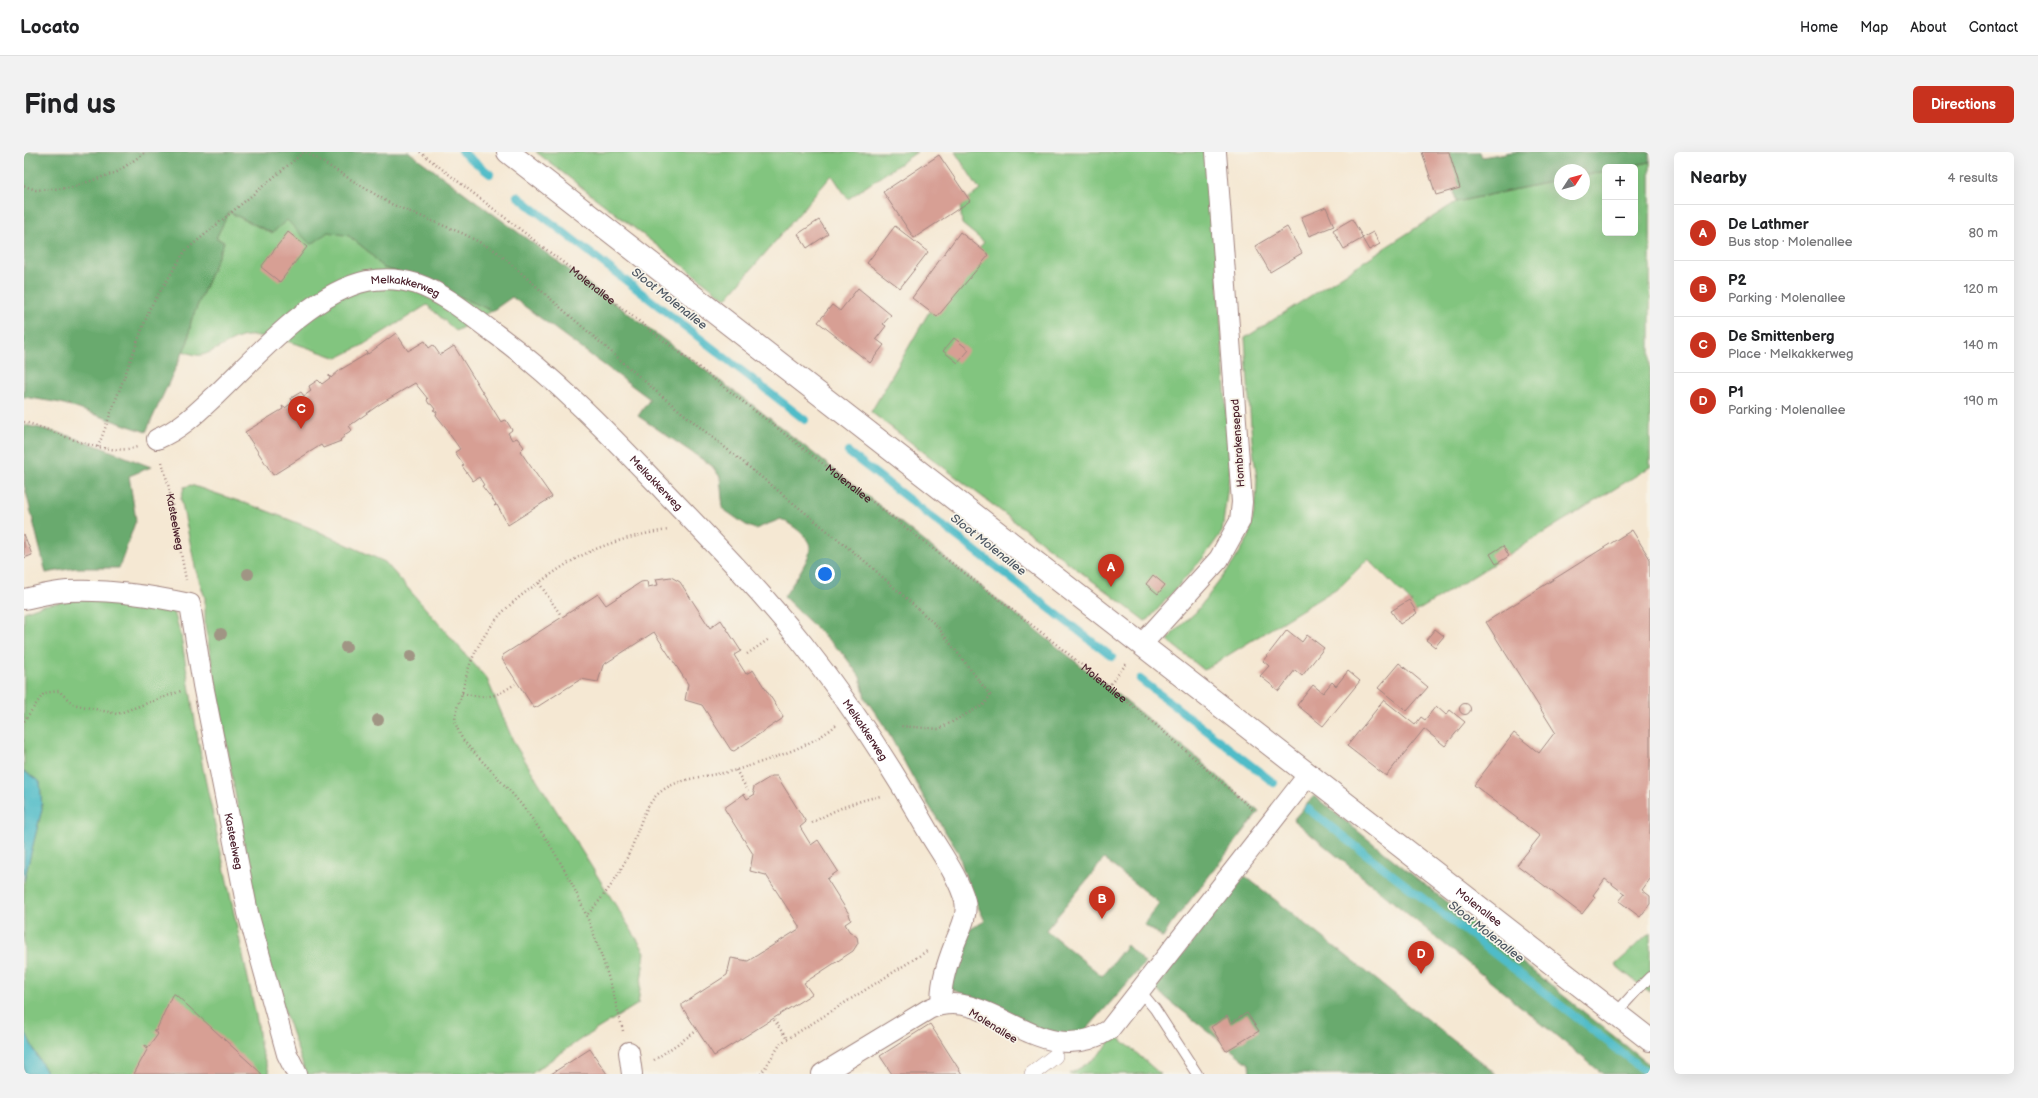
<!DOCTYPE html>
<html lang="en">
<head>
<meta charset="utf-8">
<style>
  :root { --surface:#fff; --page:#f2f2f2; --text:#202124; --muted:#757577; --line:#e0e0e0; --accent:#c8321e }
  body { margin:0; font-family:"Balsamiq Sans",sans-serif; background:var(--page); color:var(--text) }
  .controls { position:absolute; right:12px; top:12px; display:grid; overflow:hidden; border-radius:6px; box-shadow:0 4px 16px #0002 }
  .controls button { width:36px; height:36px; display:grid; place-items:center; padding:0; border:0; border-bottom:1px solid var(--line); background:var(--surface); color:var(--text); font:20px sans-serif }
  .compass { position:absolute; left:1530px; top:12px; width:36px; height:36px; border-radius:50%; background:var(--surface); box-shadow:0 4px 16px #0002; rotate:54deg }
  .you { position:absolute; left:801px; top:422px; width:14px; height:14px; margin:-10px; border:3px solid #fff; border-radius:50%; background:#1a73e8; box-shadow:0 0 0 6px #1a73e833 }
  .badge { display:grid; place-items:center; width:26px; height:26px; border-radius:50%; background:var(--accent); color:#fff; font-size:13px; font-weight:700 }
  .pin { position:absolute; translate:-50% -33px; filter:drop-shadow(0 1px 2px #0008) }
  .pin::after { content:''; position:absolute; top:21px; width:14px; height:12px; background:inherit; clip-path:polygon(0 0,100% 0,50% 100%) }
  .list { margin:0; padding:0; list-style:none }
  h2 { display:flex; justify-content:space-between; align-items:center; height:52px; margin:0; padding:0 16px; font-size:17px }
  h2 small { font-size:13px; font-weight:400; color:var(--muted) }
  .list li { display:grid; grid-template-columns:26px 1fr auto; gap:12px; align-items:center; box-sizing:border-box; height:56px; padding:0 16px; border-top:1px solid var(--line) }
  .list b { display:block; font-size:15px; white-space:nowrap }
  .list p { margin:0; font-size:13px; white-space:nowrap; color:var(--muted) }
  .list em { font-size:13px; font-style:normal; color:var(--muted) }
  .map { position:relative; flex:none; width:1626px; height:922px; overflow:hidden; border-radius:6px }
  header { display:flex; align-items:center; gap:24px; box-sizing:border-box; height:56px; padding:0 20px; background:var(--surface); border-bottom:1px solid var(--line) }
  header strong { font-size:19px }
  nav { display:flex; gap:22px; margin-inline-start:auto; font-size:14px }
  .intro { display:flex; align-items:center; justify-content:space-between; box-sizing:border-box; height:96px; padding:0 24px }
  h1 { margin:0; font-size:28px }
  .button { padding:10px 18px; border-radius:6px; background:var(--accent); color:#fff; font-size:14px; font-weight:700 }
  main { display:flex; gap:24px; padding:0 24px }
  aside { flex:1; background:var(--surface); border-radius:6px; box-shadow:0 4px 16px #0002 }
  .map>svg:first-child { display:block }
</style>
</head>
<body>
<header>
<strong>Locato</strong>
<nav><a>Home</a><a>Map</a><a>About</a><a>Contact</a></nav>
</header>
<div class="intro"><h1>Find us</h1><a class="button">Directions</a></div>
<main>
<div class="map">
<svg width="1626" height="922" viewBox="0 0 1626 922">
  <rect width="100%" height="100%" fill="#f7f3e8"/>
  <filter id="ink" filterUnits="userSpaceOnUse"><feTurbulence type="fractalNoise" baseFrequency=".025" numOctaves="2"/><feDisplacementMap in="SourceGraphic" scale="8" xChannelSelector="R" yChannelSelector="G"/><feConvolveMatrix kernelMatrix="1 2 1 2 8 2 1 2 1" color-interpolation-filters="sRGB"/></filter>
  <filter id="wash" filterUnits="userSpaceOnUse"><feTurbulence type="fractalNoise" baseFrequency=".012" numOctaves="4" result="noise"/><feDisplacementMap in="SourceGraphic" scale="16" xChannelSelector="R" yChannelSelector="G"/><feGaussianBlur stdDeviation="0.9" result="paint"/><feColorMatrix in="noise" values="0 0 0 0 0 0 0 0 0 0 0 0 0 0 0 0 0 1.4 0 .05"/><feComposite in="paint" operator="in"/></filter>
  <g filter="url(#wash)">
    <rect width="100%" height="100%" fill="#f5e8d3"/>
    <!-- green -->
    <path fill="#82c57f" stroke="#667255" d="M512 0H893L824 47 808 23 702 147Z
      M931 0H1186L1206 317 1198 380 1179 406 1125 467 1121 469 847 260 909 153 960 90 938 72 936 53 956 38Z
      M1626 10V315L1390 461 1384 455 1388 451 1344 407 1318 433 1180 518 1144 489 1149 481 1172 460 1209 411 1225 385 1232 349 1233 327 1228 289 1221 186 1432 50 1536 28V42H1560V24L1581 19V81H1611V15H1602Z
      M205 60 247 81 263 67 325 84 345 100 359 116 395 126 468 159 432 179 403 153 337 194 313 206C286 197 253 182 223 184 209 185 188 202 177 203 172 204 165 201 159 199L164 189 167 169 200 90 192 86Z
      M167 333 238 357 289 377 361 410 463 527 490 591 621 800 614 852 557 887 507 922H282L245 814 233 763 181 473V446L172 419 157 347 160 335Z
      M60 447 119 449 149 456 157 484 179 617 234 873 237 898 246 922H24L12 902 0 877V729L18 657 16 630 0 619V460L19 453Z
      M1626 781V841L1591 813Z
      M1091 882 1136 922H1045C1064 912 1081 901 1091 882Z"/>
    <!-- forest -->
    <path fill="#69aa6e" stroke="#5a644c" d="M0 0H385L730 254 1168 602 1235 660 1146 774 1139 786 1120 772 1135 751 1080 707 1022 778 1078 824 1103 793 1121 811 1056 885 1046 893 924 835 930 786 961 769 945 736 934 700 899 644 861 575 841 546 836 525 820 503 760 445C766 435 785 409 786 398 787 384 767 373 757 367L731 377 722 373 699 357 696 325 688 314 614 264 626 247 488 145 468 159 395 126 359 116 345 100 325 84 304 80 287 93 263 68 248 81 205 60 192 86 200 90 167 169 164 189 122 280 37 251 0 245Z
      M1423 0H1456L1458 5 1489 0H1626V10L1602 15H1581V19L1560 24V18H1536V28L1432 50Z
      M0 273C43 280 86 299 127 315L105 324 112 368 95 416H51L22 421 0 332Z
      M1290 644 1626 913V922H1579L1269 668Z
      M1221 724 1472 922H1226L1225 912 1131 837Z"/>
    <!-- water -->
    <path fill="#4fbcc8" stroke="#4c6e7a" d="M0 619 16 630 18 657 0 729Z
      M0 877 12 902 24 922H0Z"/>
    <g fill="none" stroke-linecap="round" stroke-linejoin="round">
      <!-- stream -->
      <path stroke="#4fbcc8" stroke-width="8" d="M438 0 466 22
        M493 44 781 268
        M824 300 1088 505
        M1116 527 1250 631
        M1284 657 1625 922"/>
    </g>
    <g id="blocks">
      <!-- building -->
      <path fill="#d79f94" d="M1398 0H1425L1436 36 1412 43Z
        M915 3 946 49 890 86 859 40Z
        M1302 55 1310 74 1285 84 1277 65Z
        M1328 67 1339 86 1320 97 1309 78Z
        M795 68 804 82 783 96 774 82Z
        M871 74 904 100 876 136 843 111Z
        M1263 75 1278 101 1246 120 1231 94Z
        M264 80 283 95 256 130 237 115Z
        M936 80 965 103 913 165 888 146Z
        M1349 80 1356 92 1345 98 1338 86Z
        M834 136 867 163 859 172 862 174 852 187 860 193 846 211 794 170 808 153 816 159Z
        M372 181 384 199 401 189 405 196 409 193 416 203 430 194 477 270 482 268 488 278 484 281 488 288 493 286 500 295 496 299 528 345 484 373 473 353 470 354 472 352 458 334 460 333 455 325 449 329 438 314 440 313 431 300 436 297 424 280V278L412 263 413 260 409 258 411 257 407 252H405L403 248 404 247 391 231 356 252 325 274 328 278 320 283 321 284 316 288 317 289 299 296 297 293 249 323 221 280 259 257 258 254 261 256 269 250 267 246 277 240 280 244 287 239 285 234 294 228 298 232 306 226 305 223 307 226 316 218 343 202 342 199 344 202Z
        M930 186 945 198 934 211 919 199Z
        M1608 378 1626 407V727L1618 738 1626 744V752L1616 765 1595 749 1601 742 1581 727 1569 743 1571 745 1558 762 1493 713 1516 684 1450 633 1490 581 1515 601 1531 580 1462 470Z
        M0 382 8 403 0 406Z
        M1479 394 1485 404 1472 412 1466 402Z
        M1129 423 1141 433 1134 442 1122 432Z
        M647 425 656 430 686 476 697 468 717 499 710 503 722 522 729 518 759 564 758 567 710 599 707 598 678 553 661 548 664 532 630 480 579 513 574 530 557 527 513 555 510 556 478 507 479 503 574 442 582 453 617 430 623 429 624 435 634 433 632 427Z
        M1385 448 1393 461 1376 472 1367 459Z
        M1411 477 1420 484 1411 495 1402 488Z
        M1263 478 1278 490 1283 483 1300 496 1278 524 1271 518 1255 539 1236 524 1245 514 1239 509Z
        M1375 511 1404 535 1383 559 1354 536Z
        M1324 519 1336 529 1299 574 1273 553 1289 533 1299 541 1308 530 1312 534Z
        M1360 548 1391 573 1397 565 1401 568 1412 554 1422 563 1426 558 1441 570 1421 594 1400 577 1362 624 1323 594Z
        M1435.5 557a5.5 5.5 0 1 1 11 0a5.5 5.5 0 1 1-11 0Z
        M748 624H753L782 670 776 675 787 693 794 688 814 719 803 727 825 762 827 768 821 772 825 779 833 785 834 791 829 799 780 831 788 842 690 904 658 855V852L703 823 707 806 724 809 775 777V774L742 723 726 719 729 702 700 656 720 642 723 647 731 642 729 639 730 635Z
        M150 842H151L238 922H110L124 896 121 895V893L125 895 134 882 129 878 132 879 148 843Z
        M1223 861 1235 879 1202 899 1187 875 1203 864 1207 871Z
        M906 872 938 922H868L856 904Z
        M566 897 583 922H527Z"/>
    </g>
  </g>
  <g filter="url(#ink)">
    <use href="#blocks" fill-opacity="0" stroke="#a0847f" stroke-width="1"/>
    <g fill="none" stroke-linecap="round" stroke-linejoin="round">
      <!-- service casing -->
      <g stroke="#a0847f" stroke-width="12">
        <path id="service" d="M1116 839 1131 857 1173 922
          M1592 861 1612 839 1626 825"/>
      </g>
      <!-- pedestrian casing -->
      <g stroke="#a0847f" stroke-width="16">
        <path id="pedestrian" d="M1008 922 1031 904"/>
      </g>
      <!-- minor casing -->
      <g stroke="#a0847f" stroke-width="22">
        <g id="minor">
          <path id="s3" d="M133 287C157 277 174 260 193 242 233 204 287 141 343 129 359 126 377 127 393 132 422 142 448 165 473 183 534 228 586 283 639 338 687 388 736 438 779 492 825 550 866 612 902 676 915 699 934 723 941 749 944 764 936 778 931 791 924 809 915 834 918 852"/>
          <path id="s4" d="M0 447C14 444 29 440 43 439 85 437 125 443 166 452L179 533 224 761 263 902 273 922"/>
          <path d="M1118 492 1195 407 1216 369 1218 350 1192 0"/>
          <path d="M605 900 608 922"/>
          <path d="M798 922 905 857C965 830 1015 922 1085 878L1285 622"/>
        </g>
      </g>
      <!-- secondary casing -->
      <g stroke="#a0847f" stroke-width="24">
        <g id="secondary">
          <path id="s5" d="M484 0 1626 888"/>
        </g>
      </g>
      <!-- path -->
      <g stroke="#a0847f" stroke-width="2.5" stroke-dasharray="1 3" stroke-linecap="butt">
        <path d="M282 0 367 52 440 82 472 99 634 241 843 411 913 474 966 543 961 552 915 577 876 574"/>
        <path id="s1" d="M396 0 1022 484 1132 573 1229 658"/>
        <path d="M0 34 12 38 46 36 93 20 122 0"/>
        <path d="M0 270C34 279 78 306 113 295"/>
        <path d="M74 295 126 156 161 99 280 0"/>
        <path id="s2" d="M138 310 145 336 162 428"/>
        <path d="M515 431 536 462"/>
        <path d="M723 502 745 487"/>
        <path d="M1084 535 1103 511"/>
        <path d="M438 541C463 547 470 546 491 532"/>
        <path d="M0 569 20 541 35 539 49 552 93 562 157 539"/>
        <path d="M712 618 724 639"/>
        <path d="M788 671C809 658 832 649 857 644"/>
        <path d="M564 762C581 743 596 723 606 699 614 682 618 658 632 644 651 624 687 625 712 618 742 609 789 594 812 573"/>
        <path d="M750 868 763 887"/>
        <path d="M599 879C578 794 552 721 496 651 478 629 458 610 439 588 425 563 433 561 439 537 444 512 455 489 471 469 481 456 494 446 507 436 522 426 537 415 553 406 578 392 617 381 645 378"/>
        <path d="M630 908 671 880"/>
        <path d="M737 922 757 891 903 799"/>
      </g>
      <!-- service -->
      <use href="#service" stroke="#fff" stroke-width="10"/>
      <!-- pedestrian -->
      <use href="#pedestrian" stroke="#fff" stroke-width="15"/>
      <!-- minor -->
      <use href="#minor" stroke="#fff" stroke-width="20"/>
      <!-- secondary -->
      <use href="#secondary" stroke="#fff" stroke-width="22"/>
    </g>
    <!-- trees -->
    <g fill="#a09584">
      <circle cx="224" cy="422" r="6"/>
      <circle cx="197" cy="482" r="6"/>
      <circle cx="322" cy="495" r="6"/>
      <circle cx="387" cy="504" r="6"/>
      <circle cx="354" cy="568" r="6"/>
    </g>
  </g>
  <g text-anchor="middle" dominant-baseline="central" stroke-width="3.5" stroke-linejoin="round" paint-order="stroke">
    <!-- street labels -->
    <g font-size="11" fill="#4a1f2b" stroke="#f7f3e8">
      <text stroke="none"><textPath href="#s1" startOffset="218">Molenallee</textPath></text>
      <text stroke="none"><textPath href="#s3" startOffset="305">Melkakkerweg</textPath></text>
      <text transform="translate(1214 291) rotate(-94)">Hombrakensepad</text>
      <text stroke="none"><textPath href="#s3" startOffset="629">Melkakkerweg</textPath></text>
      <text stroke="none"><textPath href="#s1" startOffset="542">Molenallee</textPath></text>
      <text stroke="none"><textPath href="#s2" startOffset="61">Kasteelweg</textPath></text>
      <text stroke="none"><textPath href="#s1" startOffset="866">Molenallee</textPath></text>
      <text stroke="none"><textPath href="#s3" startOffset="953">Melkakkerweg</textPath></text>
      <text stroke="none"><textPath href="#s4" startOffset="409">Kasteelweg</textPath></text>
      <text stroke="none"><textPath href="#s5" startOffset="1230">Molenallee</textPath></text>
      <text transform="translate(969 874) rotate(32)">Molenallee</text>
    </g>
    <!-- water labels -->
    <g font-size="12" font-style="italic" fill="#4c5662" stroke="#f7f3e8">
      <text transform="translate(645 147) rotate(38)">Sloot Molenallee</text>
      <text transform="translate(964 393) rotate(38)">Sloot Molenallee</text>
      <text transform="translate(1462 780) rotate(38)">Sloot Molenallee</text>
    </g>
  </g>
</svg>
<div class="controls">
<button>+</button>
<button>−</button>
</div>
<svg class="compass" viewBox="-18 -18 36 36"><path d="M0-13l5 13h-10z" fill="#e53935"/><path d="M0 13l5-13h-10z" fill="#757577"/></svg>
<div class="you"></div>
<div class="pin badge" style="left:1087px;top:435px">A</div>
<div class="pin badge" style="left:1078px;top:767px">B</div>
<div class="pin badge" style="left:277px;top:277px">C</div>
<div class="pin badge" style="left:1397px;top:822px">D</div>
</div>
<aside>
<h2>Nearby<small>4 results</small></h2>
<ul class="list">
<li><span class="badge">A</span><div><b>De Lathmer</b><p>Bus stop · Molenallee</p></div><em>80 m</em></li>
<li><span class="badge">B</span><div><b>P2</b><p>Parking · Molenallee</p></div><em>120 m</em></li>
<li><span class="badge">C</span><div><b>De Smittenberg</b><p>Place · Melkakkerweg</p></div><em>140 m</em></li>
<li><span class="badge">D</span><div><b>P1</b><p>Parking · Molenallee</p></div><em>190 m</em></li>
</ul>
</aside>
</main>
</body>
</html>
